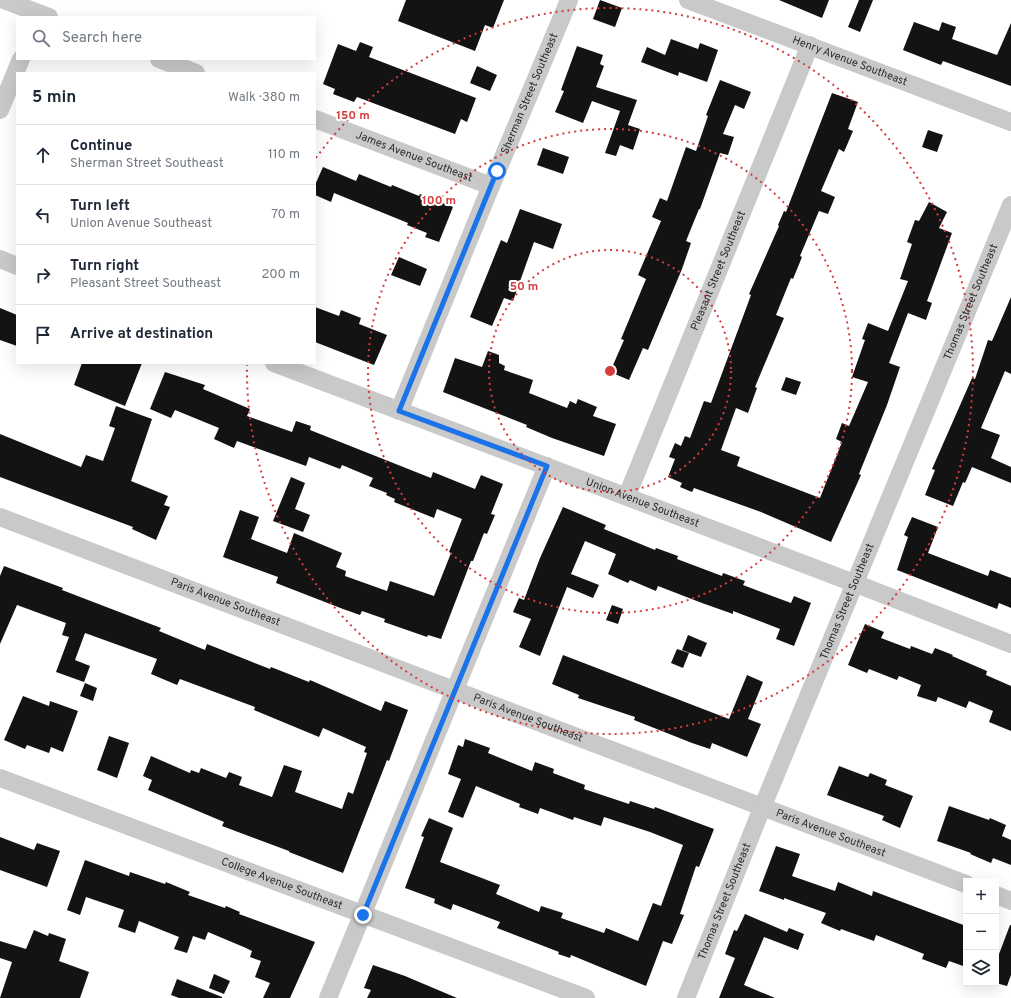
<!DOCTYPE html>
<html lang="en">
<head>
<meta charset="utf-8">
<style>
  :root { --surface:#fff; --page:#f2f2f3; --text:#1f2937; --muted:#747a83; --line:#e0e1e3 }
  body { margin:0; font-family:Overpass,sans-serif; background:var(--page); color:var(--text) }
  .controls { position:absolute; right:12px; bottom:12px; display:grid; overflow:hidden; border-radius:0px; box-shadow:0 4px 16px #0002 }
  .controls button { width:36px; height:36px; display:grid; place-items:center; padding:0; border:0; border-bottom:1px solid var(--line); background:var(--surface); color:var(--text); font:20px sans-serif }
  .stop { position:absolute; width:12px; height:12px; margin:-9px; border:3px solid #1a73e8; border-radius:50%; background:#fff }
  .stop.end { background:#1a73e8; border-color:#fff; box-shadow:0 1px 4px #0008 }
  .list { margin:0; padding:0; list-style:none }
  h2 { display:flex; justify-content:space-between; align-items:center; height:52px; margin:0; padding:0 16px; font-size:17px }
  h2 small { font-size:13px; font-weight:400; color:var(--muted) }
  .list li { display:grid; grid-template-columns:26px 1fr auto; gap:12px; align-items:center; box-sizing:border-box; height:60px; padding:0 16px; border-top:1px solid var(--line) }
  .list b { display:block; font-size:15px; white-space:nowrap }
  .list p { margin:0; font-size:13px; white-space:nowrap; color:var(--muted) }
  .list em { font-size:13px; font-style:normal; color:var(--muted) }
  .icon { flex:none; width:22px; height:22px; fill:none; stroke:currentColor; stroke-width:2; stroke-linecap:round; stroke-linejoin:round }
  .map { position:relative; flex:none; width:1011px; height:998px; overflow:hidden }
  .search { position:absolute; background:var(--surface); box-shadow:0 4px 16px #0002; left:16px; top:16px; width:300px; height:44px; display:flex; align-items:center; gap:10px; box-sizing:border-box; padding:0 14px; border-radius:0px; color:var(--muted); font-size:15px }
  .panel { position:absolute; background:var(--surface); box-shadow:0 4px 16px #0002; left:16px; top:72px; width:300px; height:292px; border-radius:0px }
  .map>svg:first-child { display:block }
</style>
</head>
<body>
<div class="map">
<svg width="1011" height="998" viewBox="0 0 1011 998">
  <rect width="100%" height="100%" fill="#fff"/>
  <!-- building -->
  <path fill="#131313" d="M406 0H504L493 28 485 25 475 51 398 21Z
    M600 0 622 8 615 27 593 19Z
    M779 0H829L822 18Z
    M859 0H873L860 32 848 27Z
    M914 22 939 31 942 22 956 27 952 39 997 55 1011 23V86L943 61 941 65 903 50Z
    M671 39 698 49 700 43 718 50 707 82 679 72 678 76 641 62 647 47 665 55Z
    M360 42 373 47 369 57 476 98 467 122 461 119 455 134 357 97 354 102 333 94 335 89 323 84 338 44 356 51Z
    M577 46 603 55 600 64 604 66 596 87 637 100 628 125 640 129 633 150 620 145 616 156 605 153 620 111 592 101 583 123 555 112 564 91 561 90Z
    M477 66 497 75 490 91 470 83Z
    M720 80 751 92 744 109 735 105 723 134 734 137 728 155 720 153 700 209H699L686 241 691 243 682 269 648 350 643 348 629 380 610 372 624 340 621 339 646 279 638 275 661 221 652 217 660 198 667 201 686 147 696 151 708 116 706 115Z
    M832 93 858 102 848 129 853 131 844 152 839 149 821 191 835 197 828 214 819 211 800 256 802 257 793 279 791 278 776 315 784 318 755 387 757 388 748 413 736 408 721 450 740 457 737 466 820 498 842 442 836 439 842 423 849 426 868 382 852 377 865 340 862 339 868 323 888 331 908 281 900 279 912 244 907 242 915 220 919 221 929 202 947 212 939 228 952 233 927 301 932 303 926 320 908 313 889 363 900 367 887 405 859 474 861 475 831 542 761 512 694 488 692 492 680 487 682 483 668 477 675 459 669 457 675 443 681 446 685 436 690 438 704 401 711 403 751 295 749 294 779 226 778 225 784 211 786 212Z
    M928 130 943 135 937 152 922 147Z
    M543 148 569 157 563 174 537 165Z
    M323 167 356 181 359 174 391 187 392 185 419 196 420 194 453 207 439 242 425 237 427 233 407 225 408 223 334 193 331 202 315 195V185Z
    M520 209 562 224 553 249 534 242 513 301 504 298 492 326 470 317 501 240 507 243Z
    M399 257 427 269 420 286 391 275Z
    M1011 297V374L1005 371 981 428 1000 435 991 458 1011 467V483L972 467 965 483 963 482 953 506 925 495 935 470 932 469 972 378 975 379 988 340 992 341Z
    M315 307 339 316 341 310 361 318 359 324 387 335 374 365 315 342Z
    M0 308 17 315V346L0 340Z
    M488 351 499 355V363L505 366 504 370 533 380 529 393 567 408 570 401 576 404 578 399 597 407 593 416 616 424 604 456 552 438 526 427 527 425 443 392 455 358 482 367Z
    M82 363H142L125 406 74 385Z
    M165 372 205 385 203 389 250 409 247 416 292 432 296 421 311 426 310 430 431 478 433 472 475 489 481 475 503 484 491 514 495 515 487 534 484 533 473 561H471L441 639 428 635 427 637 384 622 385 619 362 611 360 615 343 609 276 583 278 577 223 557 240 510 259 517 251 539 287 553 294 533 342 553 336 567 346 571 345 576 387 591 390 581 434 596 451 553 449 552 462 519 437 509 434 518 394 502 395 499 386 495 387 493 369 486 373 478 342 465 340 469 309 457 306 466 237 441 234 448 214 439 219 428 175 410 171 418 150 409Z
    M786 377 801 382 796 395 781 390Z
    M116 406 152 419 131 481 168 496 164 505 170 507 156 540 132 529 133 527 0 477V434L81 467 86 455 103 461 115 428 109 426Z
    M291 477 305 483 295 509 310 515 303 532 273 521Z
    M563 507 606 525 604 529 655 550 656 548 678 556 677 559 722 576 723 573 745 581 743 585 791 603 794 596 811 603 794 646 776 639 780 629 733 611V614L702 603 658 586 656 591 630 580 628 583 608 574 616 554 585 541 571 574 599 585 593 598 567 587 540 656 519 647 531 619 513 612 519 598 524 600 540 558Z
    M912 517 938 527 928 553 988 576 990 570 1011 578V608L999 603 997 609 897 570 908 537 904 535Z
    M4 566 63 588 62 590 161 628 159 631 205 650 207 644 270 669 271 667 309 682 310 680 381 711 385 701 408 710 389 761 387 760 343 873 289 852V851L222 826 224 822 148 790 152 780 143 776 151 756 190 773 191 770 199 773 201 768 226 778 229 772 242 777 239 785 272 797 284 765 302 771 295 792 342 809 348 792 353 794 367 753 364 752 366 747 323 728 319 737 254 710 255 707 180 679 177 685 151 674 157 659 85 633 75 660 90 666 84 682 56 672 69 637 62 635 66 623 17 605 0 644V576Z
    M612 605 623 609 618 624 606 620Z
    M865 624 884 632 881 638 910 649 911 646 932 654 935 648 953 655 952 656 987 671 986 675 1011 686V731L989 722 993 711 969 701 966 708 938 697 936 702 917 696 921 685 899 676 897 680 869 669 867 673 848 665Z
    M688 635 707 643 701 657 682 650Z
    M677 649 689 653 683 668 671 663Z
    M563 655 729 719 747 675 763 682 748 719 761 724 747 757 712 743 710 749 692 743 634 720 635 717 578 698 579 695 552 684Z
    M85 683 97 688 93 701 80 696Z
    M23 696 49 706 50 701 78 711 63 752 51 747 49 753 27 745 25 749 4 740Z
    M109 736 129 743 117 778 97 770Z
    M465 739 490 748 488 753 532 771 535 762 554 769 553 773 585 785 584 789 629 804 630 801 654 809 655 807 714 829 699 867 696 866 680 914 684 915 672 944 663 941 646 986 571 955 570 958 558 954 559 952 497 928 500 922 453 904 451 910 434 903 435 899 405 888 424 837 421 836 429 818 453 828 440 862 500 885 496 894 539 912 541 906 563 913 561 918 604 933 606 928 638 941 653 903 661 906 683 845 650 832 604 817 601 826 574 817 573 820 540 808 538 814 519 807 520 804 476 786 463 818 448 812 461 779 448 774 458 745 463 747Z
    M839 766 868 777 870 773 887 780 885 785 913 796 900 828 882 820 884 816 827 795Z
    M949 806 989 820 990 818 1006 825 1002 836 1011 840V865L993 858 991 863 970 854 971 853 937 841Z
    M0 837 34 850 37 843 60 851 47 887 0 870Z
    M776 846 800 854 792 876 835 891 838 882 872 896 873 891 966 926V967L949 961 946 968 922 959 924 954 876 935 874 941 841 929 840 931 821 923 826 913 784 898V900L759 891Z
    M85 860 129 876 130 872 165 884 166 882 190 892 188 895 225 908 226 906 240 912 239 914 315 942 290 998H263L270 983 255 977 261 961 250 957 252 951 246 948 208 932 205 940 193 936 187 953 174 949 179 937 139 921 135 933 118 927 124 910 86 897 80 915 67 910Z
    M745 914 787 932 789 928 804 934 798 950 764 937 744 985 775 998H719L735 958 725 954 734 930 737 931Z
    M1010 925H1011V975L1007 986 996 983V962Z
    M34 930 48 936 49 933 66 939 59 961 89 972 80 998H0L12 962 0 958V941L26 949Z
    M373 965 405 976 457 998H367L371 990 364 988Z
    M214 974 230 981 224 994 209 988Z
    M177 979 222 997V998H179L171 995Z"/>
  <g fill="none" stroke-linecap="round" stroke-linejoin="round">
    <!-- street -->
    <g stroke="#c9c9c9" stroke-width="18">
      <path d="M4 0 49 17"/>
      <path id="s1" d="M688 0 1011 122"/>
      <path d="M159 59 196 73"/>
      <path d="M0 110 21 59"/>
      <path id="s2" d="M315 119 491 186"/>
      <path d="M0 259 17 266"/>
      <path id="s3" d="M274 363 854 583 1011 644"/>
      <path id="s4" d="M399 411 491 186 569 0"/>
      <path id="s5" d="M627 496 810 45"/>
      <path id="s6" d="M0 517C323 638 643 764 966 884"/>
      <path id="s7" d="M0 778 586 998"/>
      <path d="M996 895 1011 901"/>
      <path d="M328 998 547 466"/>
      <path id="s8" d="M686 998 762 808 1011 205"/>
    </g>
  </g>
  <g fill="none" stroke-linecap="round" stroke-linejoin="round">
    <!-- route -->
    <path stroke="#1a73e8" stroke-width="5" d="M363 915 547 466 399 411 497 171"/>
  </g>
  <!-- distance rings -->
  <g fill="none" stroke="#d53c3d" stroke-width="2" stroke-dasharray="2 4">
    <circle cx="610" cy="371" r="121"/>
    <circle cx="610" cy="371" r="242"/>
    <path d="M316 158A363 363 0 1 1 247 365"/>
  </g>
  <g text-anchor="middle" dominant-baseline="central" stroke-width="4" stroke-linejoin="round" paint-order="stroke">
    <!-- street labels -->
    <g font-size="11" fill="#2c2c2c" stroke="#fff">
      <text stroke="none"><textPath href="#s1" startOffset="173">Henry Avenue Southeast</textPath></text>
      <text stroke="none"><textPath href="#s4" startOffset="343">Sherman Street Southeast</textPath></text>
      <text stroke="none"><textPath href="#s2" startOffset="106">James Avenue Southeast</textPath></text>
      <text stroke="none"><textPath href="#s5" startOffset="243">Pleasant Street Southeast</textPath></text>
      <text stroke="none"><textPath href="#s8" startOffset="752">Thomas Street Southeast</textPath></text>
      <text stroke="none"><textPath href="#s3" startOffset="394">Union Avenue Southeast</textPath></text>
      <text stroke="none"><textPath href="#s6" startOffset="241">Paris Avenue Southeast</textPath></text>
      <text stroke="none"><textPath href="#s8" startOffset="428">Thomas Street Southeast</textPath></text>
      <text stroke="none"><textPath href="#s6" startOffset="565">Paris Avenue Southeast</textPath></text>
      <text stroke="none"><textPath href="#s6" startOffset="889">Paris Avenue Southeast</textPath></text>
      <text stroke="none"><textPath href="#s7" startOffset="301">College Avenue Southeast</textPath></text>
      <text stroke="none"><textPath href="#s8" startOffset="104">Thomas Street Southeast</textPath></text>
    </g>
  </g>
  <circle cx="610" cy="371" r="6" fill="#d53c3d" stroke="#fff" stroke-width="2"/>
  <g font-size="12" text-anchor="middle" font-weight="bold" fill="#d53c3d" stroke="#fff" stroke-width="4" stroke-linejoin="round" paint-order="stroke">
    <text x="353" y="119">150 m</text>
    <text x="439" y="204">100 m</text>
    <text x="524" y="290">50 m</text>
  </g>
</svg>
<div class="controls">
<button>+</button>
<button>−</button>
<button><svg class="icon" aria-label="layers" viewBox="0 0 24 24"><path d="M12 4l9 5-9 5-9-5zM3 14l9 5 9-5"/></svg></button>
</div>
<div class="stop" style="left:497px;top:171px"></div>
<div class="stop end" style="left:363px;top:915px"></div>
<div class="search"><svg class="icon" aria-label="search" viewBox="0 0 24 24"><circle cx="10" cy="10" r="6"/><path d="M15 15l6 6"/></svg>Search here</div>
<section class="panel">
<h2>5 min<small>Walk · 380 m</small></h2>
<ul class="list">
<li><svg class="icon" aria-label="ahead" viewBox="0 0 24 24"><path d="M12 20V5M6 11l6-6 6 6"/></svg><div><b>Continue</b><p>Sherman Street Southeast</p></div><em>110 m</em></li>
<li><svg class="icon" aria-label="left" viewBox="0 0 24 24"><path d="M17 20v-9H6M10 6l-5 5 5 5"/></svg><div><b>Turn left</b><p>Union Avenue Southeast</p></div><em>70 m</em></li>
<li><svg class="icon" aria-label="right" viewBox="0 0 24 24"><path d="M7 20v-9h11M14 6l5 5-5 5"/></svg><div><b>Turn right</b><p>Pleasant Street Southeast</p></div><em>200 m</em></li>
<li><svg class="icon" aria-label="arrive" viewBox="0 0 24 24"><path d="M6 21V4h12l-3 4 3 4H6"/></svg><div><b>Arrive at destination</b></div></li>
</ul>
</section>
</div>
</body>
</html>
